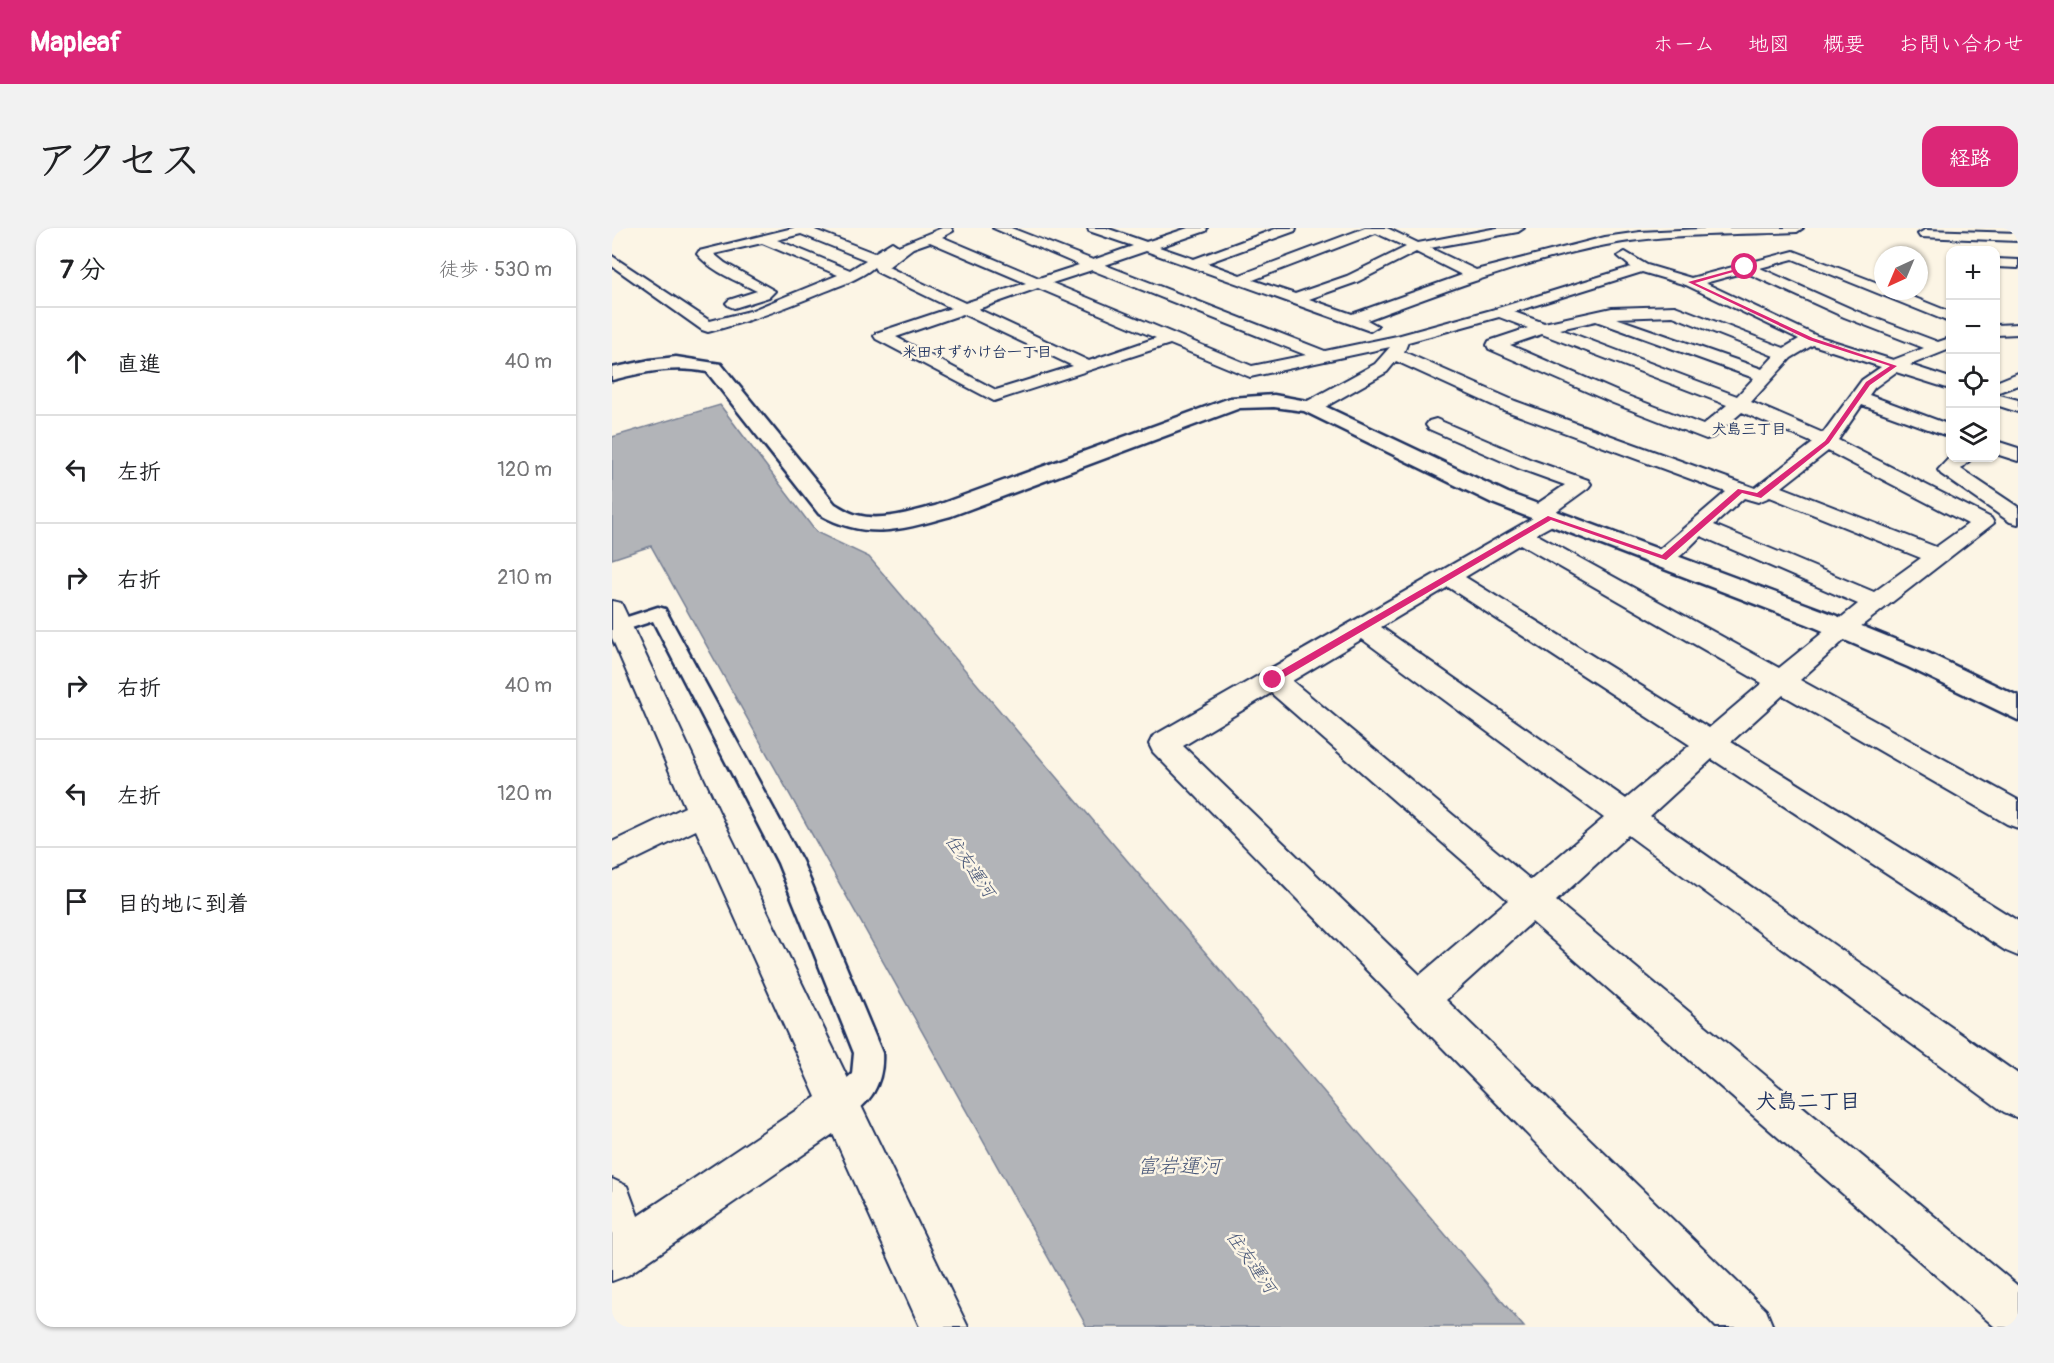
<!DOCTYPE html>
<html lang="ja">
<head>
<meta charset="utf-8">
<style>
  :root { --surface:#fff; --page:#f2f2f2; --text:#202124; --muted:#757577; --line:#e0e0e0; --accent:#db2777 }
  body { margin:0; font-family:Pangolin,"Klee One",sans-serif; background:var(--page); color:var(--text) }
  .controls { position:absolute; right:18px; top:18px; display:grid; overflow:hidden; border-radius:12px; box-shadow:0 2px 4px #0004 }
  .controls button { width:54px; height:54px; display:grid; place-items:center; padding:0; border:0; border-bottom:2px solid var(--line); background:var(--surface); color:var(--text); font:30px sans-serif }
  .compass { position:absolute; left:1262px; top:18px; width:54px; height:54px; border-radius:50%; background:var(--surface); box-shadow:0 2px 4px #0004; rotate:224deg }
  .stop { position:absolute; width:18px; height:18px; margin:-14px; border:4px solid #db2777; border-radius:50%; background:#fff }
  .stop.end { background:#db2777; border-color:#fff; box-shadow:0 2px 6px #0008 }
  .list { margin:0; padding:0; list-style:none }
  h2 { display:flex; justify-content:space-between; align-items:center; height:78px; margin:0; padding:0 24px; font-size:26px }
  h2 small { font-size:20px; font-weight:400; color:var(--muted) }
  .list li { display:grid; grid-template-columns:39px 1fr auto; gap:18px; align-items:center; box-sizing:border-box; height:108px; padding:0 24px; border-top:2px solid var(--line) }
  .list b { display:block; font-size:22px; white-space:nowrap }
  .list em { font-size:20px; font-style:normal; color:var(--muted) }
  .icon { flex:none; width:33px; height:33px; fill:none; stroke:currentColor; stroke-width:2; stroke-linecap:round; stroke-linejoin:round }
  .map { position:relative; flex:none; width:1406px; height:1099px; overflow:hidden; border-radius:18px }
  header { display:flex; align-items:center; gap:36px; box-sizing:border-box; height:84px; padding:0 30px; background:var(--accent); color:#fff }
  header strong { font-size:28px }
  nav { display:flex; gap:33px; margin-inline-start:auto; font-size:21px }
  .intro { display:flex; align-items:center; justify-content:space-between; box-sizing:border-box; height:144px; padding:0 36px }
  h1 { margin:0; font-size:42px }
  .button { padding:15px 27px; border-radius:18px; background:var(--accent); color:#fff; font-size:21px; font-weight:700 }
  main { display:flex; gap:36px; padding:0 36px }
  aside { flex:1; background:var(--surface); border-radius:18px; box-shadow:0 2px 4px #0004 }
  .map>svg:first-child { display:block }
</style>
</head>
<body>
<header>
<strong>Mapleaf</strong>
<nav><a>ホーム</a><a>地図</a><a>概要</a><a>お問い合わせ</a></nav>
</header>
<div class="intro"><h1>アクセス</h1><a class="button">経路</a></div>
<main>
<aside>
<h2>7 分<small>徒歩 · 530 m</small></h2>
<ul class="list">
<li><svg class="icon" aria-label="ahead" viewBox="0 0 24 24"><path d="M12 20V5M6 11l6-6 6 6"/></svg><div><b>直進</b></div><em>40 m</em></li>
<li><svg class="icon" aria-label="left" viewBox="0 0 24 24"><path d="M17 20v-9H6M10 6l-5 5 5 5"/></svg><div><b>左折</b></div><em>120 m</em></li>
<li><svg class="icon" aria-label="right" viewBox="0 0 24 24"><path d="M7 20v-9h11M14 6l5 5-5 5"/></svg><div><b>右折</b></div><em>210 m</em></li>
<li><svg class="icon" aria-label="right" viewBox="0 0 24 24"><path d="M7 20v-9h11M14 6l5 5-5 5"/></svg><div><b>右折</b></div><em>40 m</em></li>
<li><svg class="icon" aria-label="left" viewBox="0 0 24 24"><path d="M17 20v-9H6M10 6l-5 5 5 5"/></svg><div><b>左折</b></div><em>120 m</em></li>
<li><svg class="icon" aria-label="arrive" viewBox="0 0 24 24"><path d="M6 21V4h12l-3 4 3 4H6"/></svg><div><b>目的地に到着</b></div></li>
</ul>
</aside>
<div class="map">
<svg width="1406" height="1099" viewBox="0 0 1406 1099">
  <rect width="100%" height="100%" fill="#fcf5e5"/>
  <filter id="ink" filterUnits="userSpaceOnUse"><feTurbulence type="fractalNoise" baseFrequency=".0167" numOctaves="2"/><feDisplacementMap in="SourceGraphic" scale="12" xChannelSelector="R" yChannelSelector="G"/><feConvolveMatrix kernelMatrix="1 2 1 2 8 2 1 2 1" color-interpolation-filters="sRGB"/></filter>
  <g filter="url(#ink)">
    <!-- water -->
    <path fill="#b2b4b8" stroke="#767f94" stroke-width="1.5" d="M108 177 204 304 257 329 912 1099H475L39 318 0 331V209Z"/>
    <g fill="none" stroke-linecap="round" stroke-linejoin="round">
      <!-- pedestrian casing -->
      <g stroke="#1b2f5e" stroke-width="5">
        <path id="pedestrian" d="M46 379 53 381 55 385 190 633 270 825C272 856 257 880 228 892L217 888 213 877 217 866 240 846 242 825 166 635 41 393 7 404 0 402V394Z"/>
      </g>
      <!-- minor casing -->
      <g stroke="#1b2f5e" stroke-width="4">
        <path id="minor" d="M181 0H204L203 2 262 25 280 14 286 18 330 0H339L341 3 330 9 427 50 467 37 381 0H399L481 32 521 18 477 3 476 0H494L534 14 576 0H595L594 3 547 19 582 31 666 0H684L683 3 595 35 628 47 753 0H775L806 15 885 0H912L906 4 818 20 864 42 993 9 1028 4 1108 0H1191L1185 4C1123 7 1055 5 994 17 912 33 833 63 755 92L766 98 758 103 534 23 493 37 713 123 785 108 883 81 1019 39 1006 28 1013 24 1035 37 1079 50 1182 23 1271 57V63H1286L1338 84V94L1332 92 1181 31 1148 40 1244 83 1326 114 1338 110V121L1298 137 1338 150V161L1284 144 1262 160 1257 167 1338 197V209L1250 177 1226 212 1379 290 1382 295 1239 406 1188 452 1406 572V600L1395 596 1171 467 1119 514 1406 693V728L1394 723 1100 531 1038 588 1406 846V890L1392 884 1016 607 944 673 1406 1058V1099H1383L920 694 834 772 1154 1082 1161 1099H1104L541 524 537 516 541 508 921 290 916 285 919 280 953 257 906 240 817 201 814 197 817 193 824 191 920 232 976 252 979 256 976 260 943 284 949 289 946 294 924 306 1167 440 1246 376 1089 308C1076 320 1062 340 1043 335L1039 330 1043 325 1114 264 889 181 784 133 775 144 706 183H692L690 179 692 175 763 136 778 119 638 149 558 116 382 173 264 111 262 108 264 105 339 80 265 44 262 39C248 51 229 57 212 64 174 80 136 94 96 104L90 102 0 38V28L98 93 138 83 226 47 150 15 102 26 113 35 163 63 157 69 122 80 117 78 114 75 117 72 145 63C125 53 100 44 85 26L87 23ZM764 5 794 19 735 48 683 66 641 52ZM189 6 254 32 238 42 165 12ZM318 14 414 55 353 75 276 39 301 20ZM804 24 850 47 740 86 697 71 745 54ZM480 42 694 127 640 138 440 55ZM1030 44 1074 57 1187 111 1172 120 1063 78 1000 80 932 95 902 84ZM1133 44 1232 89 1312 120 1281 132 1205 108 1093 55ZM426 60 544 110 477 133 366 81ZM351 86 461 138 384 162 284 109ZM1061 88 1162 128 1150 141 1004 90ZM887 89 916 100 877 113 875 117 877 121 1001 175 1094 211 1101 209 1130 184 1201 215 1143 260 903 173 792 124 796 114ZM984 93 1142 150 1125 168 948 101ZM930 106 1115 177 1091 197 1013 167 898 117ZM1201 117 1269 139 1250 152 1211 205 1139 174 1179 130ZM1216 223 1356 296 1324 319 1170 259ZM1158 269 1309 330 1262 364 1102 297 1132 270 1146 274ZM908 316 1150 455 1097 500 853 349ZM836 359 1078 517 1014 571 769 399ZM750 411 992 590 919 652 680 453ZM659 465 896 672 808 747 571 518Z
          M1313 2 1406 5V13L1308 9 1306 6Z
          M1384 31 1406 32V40L1384 39Z
          M1406 96V106L1384 107V97Z
          M1406 145V157L1384 165V154Z
          M1384 166 1406 172V184L1384 177Z
          M1384 213 1406 220V233L1384 226Z
          M1338 229 1360 230 1349 241 1406 279V296L1398 294 1329 246 1326 242Z
          M0 373 9 375 12 381 107 584 356 1099H308L221 906 16 1047 0 1053V951L15 958 26 988 204 869 84 602 0 643V614L73 579 0 410Z"/>
      </g>
      <!-- tertiary casing -->
      <g stroke="#1b2f5e" stroke-width="5">
        <path id="tertiary" d="M64 129 109 136 223 276C230 280 237 285 245 287 269 294 299 284 323 278L618 170 662 167 706 175 896 265 1215 384 1316 425 1406 468V492L1296 439 1195 396 880 275 692 183 662 179 628 180 339 288C289 302 255 313 207 286L95 144C63 137 31 144 0 152V140L38 132Z"/>
      </g>
      <!-- pedestrian -->
      <use href="#pedestrian" fill="#fcf5e5" fill-rule="evenodd"/>
      <!-- minor -->
      <use href="#minor" fill="#fcf5e5" fill-rule="evenodd"/>
      <!-- tertiary -->
      <use href="#tertiary" fill="#fcf5e5" fill-rule="evenodd"/>
    </g>
  </g>
  <!-- route -->
  <path fill="#db2777" d="M1135 38V40L1083 55 1201 110 1285 138 1258 157 1217 215 1149 270 1130 265 1054 332 939 292 664 454H658V449L936 288 1050 327 1126 261 1145 265 1213 213 1254 154 1278 138 1197 112 1076 54Z"/>
  <g text-anchor="middle" dominant-baseline="central" stroke-width="5" stroke-linejoin="round" paint-order="stroke">
    <!-- far-neighbourhood labels -->
    <g font-size="15" font-weight="bold" fill="#1b2f5e" stroke="#fcf5e5">
      <text x="365" y="124">米田すずかけ台一丁目</text>
      <text x="1137" y="201">犬島三丁目</text>
    </g>
    <!-- water labels -->
    <g font-size="18" font-style="italic" fill="#485779" stroke="#fcf5e5">
      <text transform="translate(358 638) rotate(55)">住友運河</text>
      <text transform="translate(639 1034) rotate(55)">住友運河</text>
    </g>
    <!-- near-neighbourhood labels -->
    <g font-size="21" font-weight="bold" fill="#1b2f5e" stroke="#fcf5e5">
      <text x="1196" y="873">犬島二丁目</text>
    </g>
    <!-- near-water labels -->
    <g font-size="21" font-style="italic" fill="#485779" stroke="#fcf5e5">
      <text x="567" y="938">富岩運河</text>
    </g>
  </g>
</svg>
<div class="controls">
<button>+</button>
<button>−</button>
<button><svg class="icon" aria-label="locate" viewBox="0 0 24 24"><circle cx="12" cy="12" r="6"/><path d="M12 2v4M12 18v4M2 12h4M18 12h4"/></svg></button>
<button><svg class="icon" aria-label="layers" viewBox="0 0 24 24"><path d="M12 4l9 5-9 5-9-5zM3 14l9 5 9-5"/></svg></button>
</div>
<svg class="compass" viewBox="-18 -18 36 36"><path d="M0-13l5 13h-10z" fill="#e53935"/><path d="M0 13l5-13h-10z" fill="#757577"/></svg>
<div class="stop" style="left:1133px;top:39px"></div>
<div class="stop end" style="left:661px;top:452px"></div>
</div>
</main>
</body>
</html>
